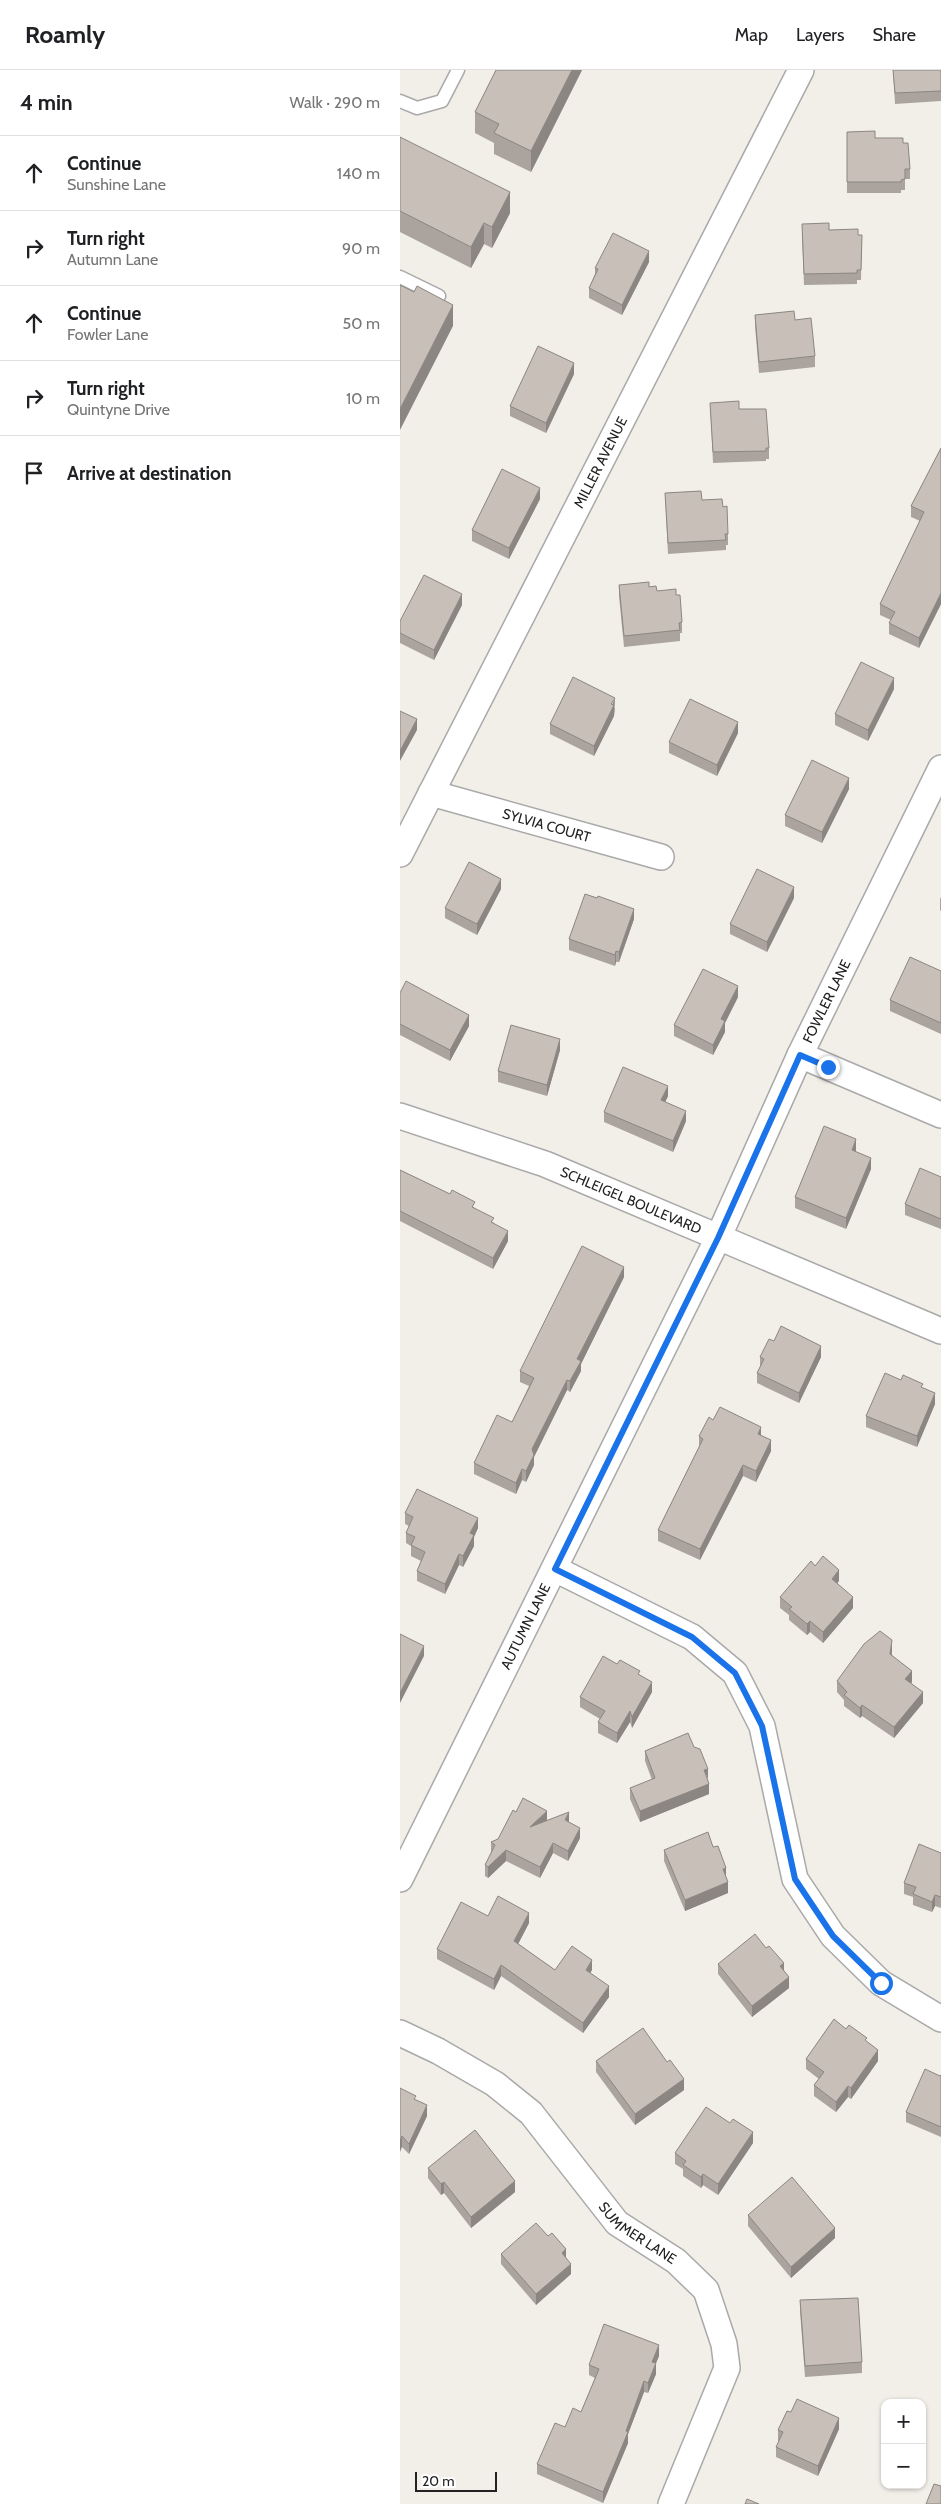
<!DOCTYPE html>
<html lang="en">
<head>
<meta charset="utf-8">
<style>
  :root { --surface:#fff; --page:#f6f6f6; --text:#202124; --muted:#757577; --line:#e0e0e0 }
  body { margin:0; font-family:Cabin,sans-serif; background:var(--page); color:var(--text) }
  .controls { position:absolute; right:15px; bottom:15px; display:grid; overflow:hidden; border-radius:10px; box-shadow:0 1px 4px #0004 }
  .controls button { width:45px; height:45px; display:grid; place-items:center; padding:0; border:0; border-bottom:1px solid var(--line); background:var(--surface); color:var(--text); font:25px sans-serif }
  .scale { position:absolute; left:15px; bottom:12px; width:82px; box-sizing:border-box; padding-left:5px; border:2px solid #222; border-top:0; font-size:14px; line-height:18px; white-space:nowrap; color:#222; -webkit-text-stroke:4px #fff; paint-order:stroke }
  .stop { position:absolute; width:15px; height:15px; margin:-11px; border:4px solid #1a73e8; border-radius:50%; background:#fff }
  .stop.end { background:#1a73e8; border-color:#fff; box-shadow:0 1px 5px #0008 }
  .list { margin:0; padding:0; list-style:none }
  h2 { display:flex; justify-content:space-between; align-items:center; height:65px; margin:0; padding:0 20px; font-size:21px }
  h2 small { font-size:16px; font-weight:400; color:var(--muted) }
  .list li { display:grid; grid-template-columns:32px 1fr auto; gap:15px; align-items:center; box-sizing:border-box; height:75px; padding:0 20px; border-top:1px solid var(--line) }
  .list b { display:block; font-size:19px; white-space:nowrap }
  .list p { margin:0; font-size:16px; white-space:nowrap; color:var(--muted) }
  .list em { font-size:16px; font-style:normal; color:var(--muted) }
  .icon { flex:none; width:28px; height:28px; fill:none; stroke:currentColor; stroke-width:2; stroke-linecap:round; stroke-linejoin:round }
  .map { position:relative; flex:none; width:541px; height:2434px; overflow:hidden }
  header { display:flex; align-items:center; gap:30px; box-sizing:border-box; height:70px; padding:0 25px; background:var(--surface); border-bottom:1px solid var(--line) }
  header strong { font-size:24px }
  nav { display:flex; gap:28px; margin-inline-start:auto; font-size:18px }
  main { display:flex }
  aside { flex:1; background:var(--surface) }
  .map>svg:first-child { display:block }
</style>
</head>
<body>
<header>
<strong>Roamly</strong>
<nav><a>Map</a><a>Layers</a><a>Share</a></nav>
</header>
<main>
<aside>
<h2>4 min<small>Walk · 290 m</small></h2>
<ul class="list">
<li><svg class="icon" aria-label="ahead" viewBox="0 0 24 24"><path d="M12 20V5M6 11l6-6 6 6"/></svg><div><b>Continue</b><p>Sunshine Lane</p></div><em>140 m</em></li>
<li><svg class="icon" aria-label="right" viewBox="0 0 24 24"><path d="M7 20v-9h11M14 6l5 5-5 5"/></svg><div><b>Turn right</b><p>Autumn Lane</p></div><em>90 m</em></li>
<li><svg class="icon" aria-label="ahead" viewBox="0 0 24 24"><path d="M12 20V5M6 11l6-6 6 6"/></svg><div><b>Continue</b><p>Fowler Lane</p></div><em>50 m</em></li>
<li><svg class="icon" aria-label="right" viewBox="0 0 24 24"><path d="M7 20v-9h11M14 6l5 5-5 5"/></svg><div><b>Turn right</b><p>Quintyne Drive</p></div><em>10 m</em></li>
<li><svg class="icon" aria-label="arrive" viewBox="0 0 24 24"><path d="M6 21V4h12l-3 4 3 4H6"/></svg><div><b>Arrive at destination</b></div></li>
</ul>
</aside>
<div class="map">
<svg width="541" height="2434" viewBox="0 0 541 2434">
  <rect width="100%" height="100%" fill="#f2efe9"/>
  <g fill="none" stroke-linecap="round" stroke-linejoin="round">
    <!-- lane casing -->
    <g stroke="#a9a9a9" stroke-width="15">
      <path id="lane" d="M0 31 17 38 42 31 58 0
        M0 207 39 226"/>
    </g>
    <!-- street casing -->
    <g stroke="#a9a9a9" stroke-width="28">
      <g id="street">
        <path id="s1" d="M31 723 261 787"/>
        <path id="s2" d="M0 784 401 0"/>
        <path d="M400 985 541 1045"/>
        <path id="s3" d="M0 1046 145 1094 541 1261"/>
        <path d="M155 1499 292 1567 335 1603 362 1656 395 1809 433 1866 481 1913 541 1949"/>
        <path id="s4" d="M0 1809 318 1168 400 985 541 698"/>
        <path id="s5" d="M0 1963 38 1981 95 2014 131 2043 217 2153 276 2191 306 2220 324 2274 327 2298 271 2434"/>
      </g>
    </g>
    <!-- lane -->
    <use href="#lane" stroke="#fff" stroke-width="12"/>
    <!-- street -->
    <use href="#street" stroke="#fff" stroke-width="25"/>
  </g>
  <!-- wall -->
  <path fill="#aba49e" d="M96 0H182L131 102 94 84V73L75 63V42Z
    M493 0H541V31L495 34Z
    M447 62 503 73 510 99V109H505V120H501V123H447Z
    M0 67 110 143 92 178 84 174 71 198 0 162Z
    M429 160 458 165H462L461 210H457V214L404 215 402 164Z
    M249 192 222 245 189 228V218L195 204V198Z
    M355 245 395 250 415 286V297L359 303 355 256Z
    M174 304 146 363 110 346V336Z
    M310 333 339 339 369 378V389H366V391L313 393Z
    M541 378V534L519 578 489 564V553L491 550 480 545V534L520 451 511 447V436Z
    M265 423 302 430 323 437 328 464V475H326V480L268 484Z
    M140 429 109 489 72 471V460Z
    M219 515 249 517 257 521 276 525 282 552V563H280V571L224 577 219 526Z
    M62 535 34 590 0 573V551Z
    M494 619 468 671 435 655V644Z
    M215 638 214 646 194 686 150 664V654Z
    M338 663 317 706 269 683V672Z
    M449 719 422 773 385 756V745Z
    M101 819 77 865 45 848V838Z
    M541 827V841L540 840V829Z
    M394 828 367 882 330 864V854Z
    M234 849 219 892H216L215 896 169 880V869Z
    M541 901V964L490 941V930Z
    M0 923 69 956 50 991 0 965Z
    M338 927 325 953V962L313 985 274 966V955Z
    M160 980 147 1026 98 1012V1001Z
    M268 1026 265 1032 286 1051 273 1082 204 1052V1042Z
    M456 1080 455 1082 471 1099 446 1159 395 1138V1127Z
    M0 1100 50 1124 75 1138 94 1153 108 1171 93 1199 0 1151Z
    M541 1107V1159L505 1145V1134Z
    M224 1207 181 1294V1301L170 1322 167 1320 134 1387V1395L126 1412 122 1410 116 1424 74 1404V1393L112 1352 129 1316 120 1312V1301Z
    M374 1271 421 1287 399 1333 357 1313V1303L360 1298V1287Z
    M535 1334 517 1377 466 1357V1346Z
    M313 1350 361 1365 371 1381 356 1412 343 1406 300 1490 258 1471V1460L299 1377V1366Z
    M5 1443 78 1458 74 1467V1476L63 1497 59 1495 45 1524 17 1511V1501L21 1491 11 1486V1476L6 1473V1463L9 1456 5 1454Z
    M415 1496 439 1511 437 1513 453 1538 423 1573 410 1562 407 1565 389 1550V1545L380 1538V1527Z
    M492 1581V1585L512 1612 511 1613 523 1633 494 1668 462 1646 460 1648 444 1636V1630L437 1622V1611Z
    M217 1594 240 1605 252 1622 232 1658 230 1652 217 1673 198 1663V1652L200 1649 180 1637V1627Z
    M245 1681 308 1709 309 1724 240 1752 230 1729V1718L252 1710 245 1691Z
    M116 1742 147 1750 169 1752 180 1768 168 1791 153 1783 140 1808 106 1791 88 1808 85 1806V1795L91 1783V1772L98 1769Z
    M313 1777 326 1807 328 1823 285 1841 264 1791V1780Z
    M541 1783V1838L535 1836 532 1842 513 1835V1827L504 1824V1813Z
    M88 1846 129 1853 118 1874 155 1900H192L190 1903 209 1927 183 1963 101 1906 94 1920 37 1889V1879Z
    M318 1894 384 1900 389 1918 352 1947 318 1904Z
    M446 1959 467 1972 478 1991 451 2029 448 2027 436 2042 414 2026V2015L419 2009 406 1999V1989Z
    M196 1991 267 1992 284 2020 235 2055 196 2002Z
    M541 2005V2067L506 2052V2042Z
    M0 2018 16 2030 27 2046 9 2084 2 2077Z
    M353 2073 318 2125 303 2115 301 2118 283 2106V2099L275 2094V2083Z
    M28 2098 115 2122 71 2158 44 2123 41 2125 28 2108Z
    M348 2145 435 2168 391 2208 348 2156Z
    M101 2184 166 2188 171 2204 136 2235 101 2194Z
    M400 2230 462 2292V2303L405 2307 400 2241Z
    M259 2286 256 2293V2304L248 2323 244 2322 228 2364V2373L203 2433 137 2404V2394L165 2357 181 2342 195 2308 189 2305V2295Z
    M439 2359 418 2406 376 2387V2377L379 2371H378V2360Z"/>
  <!-- shaded-wall -->
  <path fill="#8b8681" d="M172 0H182L131 102V81Z
    M110 122V143L92 178V157Z
    M84 153V174L71 198V177Z
    M249 181V192L222 245V235Z
    M53 235V256L0 360V339Z
    M174 293V304L146 363V353Z
    M140 418V429L109 489V478Z
    M541 523V534L519 578V568Z
    M62 524V535L34 590V580Z
    M494 608V619L468 671V660Z
    M215 628 214 646 194 686V676Z
    M17 649V660L0 691V681Z
    M338 652V663L317 706V695Z
    M449 708V719L422 773V762Z
    M101 809V819L77 865V854Z
    M394 817V828L367 882V872Z
    M234 839V849L219 892V882Z
    M216 881V892L215 896V885Z
    M338 916V927L325 953V962L313 985V975L321 949Z
    M69 945V956L50 991V980Z
    M160 969V980L147 1026V1015Z
    M268 1016V1026L261 1041V1030Z
    M286 1041V1051L273 1082V1071Z
    M456 1069V1080L452 1091V1080Z
    M471 1088V1099L446 1159V1148Z
    M108 1161V1171L93 1199V1188Z
    M224 1197V1207L181 1294V1301L170 1322V1311L177 1289Z
    M421 1276V1287L399 1333V1323Z
    M167 1310V1320L134 1387V1395L126 1412V1401L132 1379Z
    M535 1323V1334L517 1377V1366Z
    M361 1357V1368L358 1364Z
    M371 1370V1381L356 1412V1401Z
    M343 1395V1406L300 1490V1479Z
    M122 1399V1410L116 1424V1413Z
    M78 1448V1458L74 1467V1476L63 1497V1486L70 1463Z
    M59 1484V1495L45 1524V1514Z
    M439 1500V1511L432 1520V1509Z
    M453 1527V1538L423 1573V1562Z
    M410 1551V1562L407 1565V1554Z
    M492 1570V1581L490 1594V1584Z
    M24 1576V1586L0 1633V1623Z
    M512 1601V1612L505 1619V1609Z
    M252 1612V1622L232 1658V1647Z
    M523 1622V1633L494 1668V1657Z
    M462 1635V1646L460 1648V1638Z
    M230 1641V1652L217 1673V1663Z
    M308 1699V1709L304 1700Z
    M309 1714V1724L240 1752V1741Z
    M147 1741V1751L130 1757Z
    M169 1742V1752L165 1750Z
    M180 1758V1768L168 1791V1781Z
    M153 1773V1783L140 1808V1797Z
    M106 1780V1791L88 1808V1797Z
    M326 1798V1808L323 1799Z
    M328 1812V1823L285 1841V1830Z
    M535 1825V1836L532 1842V1832Z
    M129 1843V1853L114 1882V1871Z
    M192 1890V1900L186 1910V1900Z
    M384 1893V1903L380 1896Z
    M101 1895V1906L94 1920V1909Z
    M389 1907V1918L352 1947V1936Z
    M209 1916V1927L183 1963V1953Z
    M478 1980V1991L451 2029V2018Z
    M284 2009V2020L235 2055V2044Z
    M448 2016V2027L436 2042V2032Z
    M27 2035V2046L9 2084V2074Z
    M353 2062V2073L318 2125V2114Z
    M2 2066V2077L0 2082V2071Z
    M303 2104V2115L301 2118V2107Z
    M115 2111V2122L71 2158V2147Z
    M44 2112V2123L41 2125V2114Z
    M435 2158V2168L391 2208V2197Z
    M166 2179V2190L162 2183Z
    M171 2194V2204L136 2235V2224Z
    M259 2275V2286L256 2293V2304L248 2323V2313L252 2292Z
    M244 2311V2322L228 2364V2373L203 2433V2422Z
    M439 2348V2359L418 2406V2396Z"/>
  <!-- building -->
  <path fill="#c7bfb8" stroke="#8b8681" d="M96 0H172L131 81 94 63 99 54 75 42Z
    M493 0H541V21L495 23Z
    M475 61V68H503V73H508L510 99H505V109L501 110V112H447V62Z
    M0 67 110 122 92 157 84 153 71 177 0 141Z
    M429 153V160L458 159V165H462L461 200H457V203L404 204 402 154Z
    M213 163 249 181 222 235 189 218 198 199 195 198Z
    M0 215 14 222 17 216 53 235 0 339Z
    M394 241 395 250 411 248 415 286 359 292 355 245Z
    M138 276 174 293 146 353 110 336Z
    M339 331V339H366L369 378H366V381L313 382 310 333Z
    M541 378V523L519 568 489 553 495 542 480 534 524 442 511 436Z
    M102 399 140 418 109 478 72 460Z
    M301 421 302 430 322 429 323 437 327 436 328 464H325L326 470 268 473 265 423Z
    M24 505 62 524 34 580 0 563V551Z
    M249 512V517L256 516 257 521 276 519V525H280L282 552 279 553 280 560 224 566 219 515Z
    M461 592 494 608 468 660 435 644Z
    M173 607 215 628 211 634 214 635 194 676 150 654Z
    M290 629 338 652 317 695 269 672Z
    M0 641 17 649 0 681Z
    M412 690 449 708 422 762 385 745Z
    M69 792 101 809 77 854 45 838Z
    M357 799 394 817 367 872 330 854Z
    M185 824 197 828 198 826 234 839 219 882 216 881 215 885 169 869Z
    M510 887 541 901V953L490 930Z
    M303 899 338 916 321 949 325 951 313 975 274 955Z
    M6 911 69 945 50 980 0 954V923Z
    M111 955 160 969 147 1015 98 1001Z
    M223 997 268 1016 261 1030 286 1041 273 1071 204 1042Z
    M424 1056 456 1069 452 1080 471 1088 446 1148 395 1127Z
    M520 1098 541 1107V1149L505 1134Z
    M0 1100 50 1124 52 1120 75 1132 72 1137 94 1148 91 1152 108 1161 93 1188 0 1141Z
    M182 1176 224 1197 177 1289 181 1291 170 1311 167 1310 132 1379 134 1385 126 1401 122 1399 116 1413 74 1393 97 1345 112 1352 134 1308 120 1301Z
    M381 1256 421 1276 399 1323 357 1303 364 1289 360 1287 369 1269 374 1271Z
    M485 1303 501 1310 503 1305 523 1314 521 1317 535 1323 517 1366 466 1346Z
    M320 1337 361 1357 358 1364 371 1370 356 1401 343 1395 300 1479 258 1460 303 1369 299 1366 309 1347 313 1350Z
    M17 1419 78 1448 70 1463 74 1465 63 1486 59 1484 45 1514 17 1501 25 1482 11 1475 15 1467 6 1463 13 1447 5 1443Z
    M423 1486 439 1500 432 1509 453 1527 423 1562 410 1551 407 1554 389 1539 392 1537 380 1527 411 1491 415 1496Z
    M480 1561 492 1570 490 1584 512 1601 505 1609 523 1622 494 1657 462 1635 460 1638 444 1625 447 1622 437 1611 464 1574Z
    M0 1564 24 1576 0 1623Z
    M203 1586 217 1594 220 1590 240 1601 238 1604 252 1612 232 1647 230 1641 217 1663 198 1652 205 1641 180 1627Z
    M288 1663 294 1677 300 1679 308 1699 304 1700 309 1714 240 1741 230 1718 255 1708 245 1681Z
    M123 1728 147 1741 130 1757 169 1742 165 1750 180 1758 168 1781 153 1773 140 1797 106 1780 88 1797 85 1795 95 1775 91 1772 98 1769 113 1740 116 1742Z
    M308 1762 313 1777 318 1776 326 1798 323 1799 328 1812 285 1830 264 1780Z
    M519 1774 541 1783V1827L535 1825 532 1832 513 1824 516 1817 504 1813Z
    M98 1826 129 1843 114 1871 155 1900 172 1876 192 1890 186 1900 209 1916 183 1953 101 1895 94 1909 37 1879 61 1832 88 1846Z
    M355 1864 366 1878 369 1876 384 1893 380 1896 389 1907 352 1936 318 1894Z
    M434 1949 446 1959 449 1955 467 1968 465 1970 478 1980 451 2018 448 2016 436 2032 414 2015 424 2002 406 1989Z
    M243 1958 267 1992 270 1990 284 2009 235 2044 196 1991Z
    M525 1999 540 2006 541 2005V2057L506 2042Z
    M0 2018 16 2026 14 2029 27 2035 9 2074 2 2066 0 2071Z
    M306 2037 330 2053 333 2049 353 2062 318 2114 303 2104 301 2107 283 2095 286 2091 275 2083Z
    M75 2060 115 2111 71 2147 44 2112 41 2114 28 2098Z
    M392 2107 435 2158 391 2197 348 2145Z
    M136 2153 148 2166 152 2163 166 2179 162 2183 171 2194 136 2224 101 2184Z
    M458 2228 462 2292 405 2296 400 2230Z
    M204 2254 259 2275 252 2292 256 2293 248 2313 244 2311 226 2361 228 2362 203 2422 137 2394 155 2353 165 2357 173 2338 181 2342 199 2299 189 2295Z
    M397 2329 439 2348 418 2396 376 2377 383 2362 378 2360 387 2341 391 2342Z
    M534 2414 541 2416V2434H526Z
    M347 2429 359 2434H345Z"/>
  <g fill="none" stroke-linecap="round" stroke-linejoin="round">
    <!-- route -->
    <path stroke="#1a73e8" stroke-width="6" d="M428 997 400 985 318 1168 155 1499 292 1567 335 1603 362 1656 395 1809 433 1866 481 1913"/>
  </g>
  <g text-anchor="middle" dominant-baseline="central" stroke-width="5" stroke-linejoin="round" paint-order="stroke">
    <!-- street labels -->
    <g font-size="14" fill="#222" stroke="#fff">
      <text stroke="none"><textPath href="#s2" startOffset="440">MILLER AVENUE</textPath></text>
      <text stroke="none"><textPath href="#s1" startOffset="120">SYLVIA COURT</textPath></text>
      <text stroke="none"><textPath href="#s4" startOffset="976">FOWLER LANE</textPath></text>
      <text stroke="none"><textPath href="#s3" startOffset="246">SCHLEIGEL BOULEVARD</textPath></text>
      <text stroke="none"><textPath href="#s4" startOffset="282">AUTUMN LANE</textPath></text>
      <text stroke="none"><textPath href="#s5" startOffset="316">SUMMER LANE</textPath></text>
    </g>
  </g>
</svg>
<div class="controls">
<button>+</button>
<button>−</button>
</div>
<div class="scale">20 m</div>
<div class="stop" style="left:481px;top:1913px"></div>
<div class="stop end" style="left:428px;top:997px"></div>
</div>
</main>
</body>
</html>
